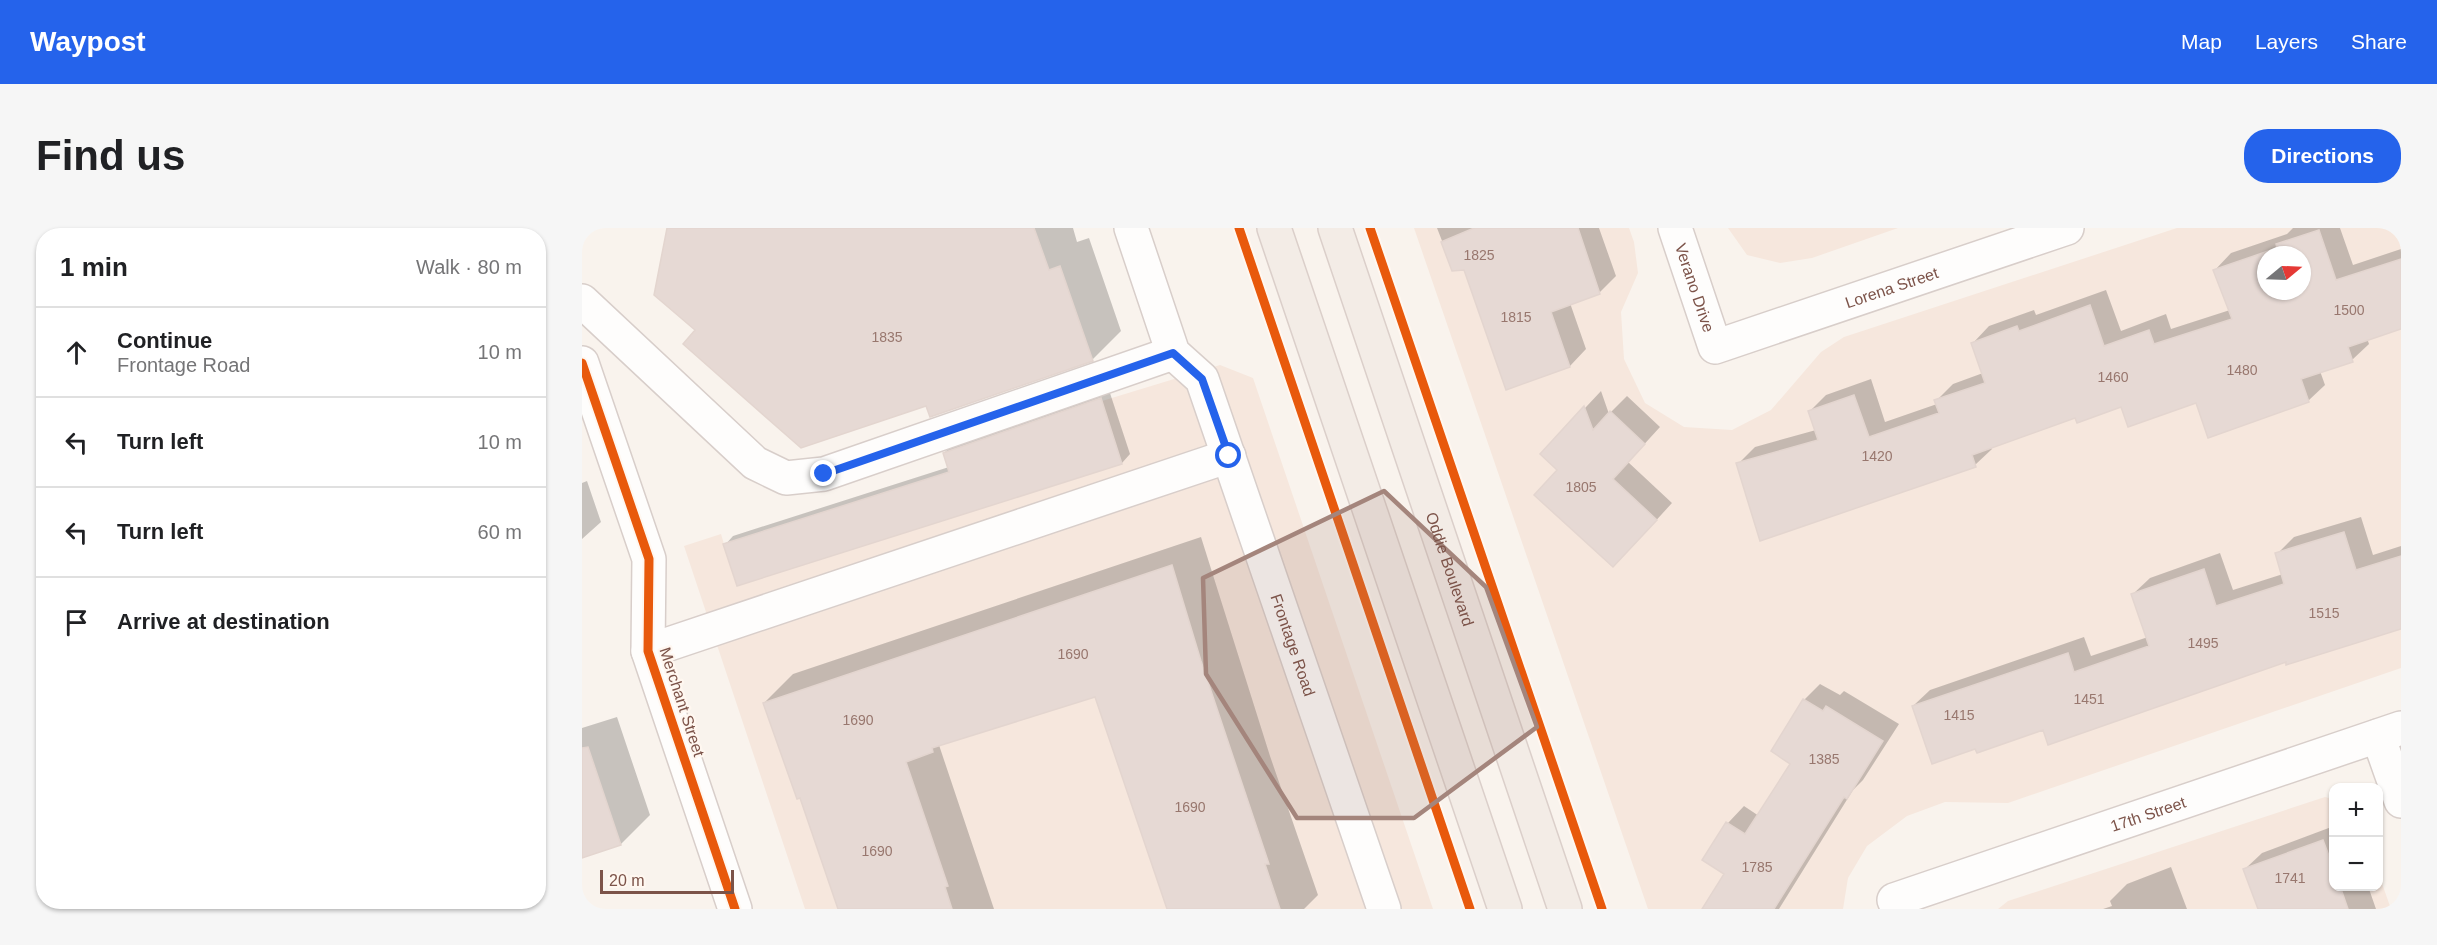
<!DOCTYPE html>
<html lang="en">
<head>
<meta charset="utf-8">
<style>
  :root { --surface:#fff; --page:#f6f6f6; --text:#202124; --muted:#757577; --line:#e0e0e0; --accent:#2563eb }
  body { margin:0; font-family:Helvetica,sans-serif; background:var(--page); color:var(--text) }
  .controls { position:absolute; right:18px; bottom:18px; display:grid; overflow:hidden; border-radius:12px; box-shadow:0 2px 4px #0004 }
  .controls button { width:54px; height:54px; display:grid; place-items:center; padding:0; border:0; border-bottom:2px solid var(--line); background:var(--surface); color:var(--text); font:30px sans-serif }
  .compass { position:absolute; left:1675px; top:18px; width:54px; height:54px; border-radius:50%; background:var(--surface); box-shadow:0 2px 4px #0004; rotate:71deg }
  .scale { position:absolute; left:18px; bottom:15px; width:134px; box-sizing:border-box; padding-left:6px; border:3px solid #7c5349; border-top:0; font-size:16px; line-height:21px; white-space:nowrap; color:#7c5349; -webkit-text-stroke:4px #fff7f0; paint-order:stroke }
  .stop { position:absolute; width:18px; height:18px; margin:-14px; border:4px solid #2563eb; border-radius:50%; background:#fff }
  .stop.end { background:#2563eb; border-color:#fff; box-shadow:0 2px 6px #0008 }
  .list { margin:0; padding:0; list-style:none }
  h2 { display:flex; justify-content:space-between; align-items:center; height:78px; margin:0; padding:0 24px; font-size:26px }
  h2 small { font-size:20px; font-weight:400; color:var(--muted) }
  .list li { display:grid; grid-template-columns:39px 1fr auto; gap:18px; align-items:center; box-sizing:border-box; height:90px; padding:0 24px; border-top:2px solid var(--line) }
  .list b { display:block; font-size:22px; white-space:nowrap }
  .list p { margin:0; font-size:20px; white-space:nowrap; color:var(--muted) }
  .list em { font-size:20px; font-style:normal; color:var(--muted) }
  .icon { flex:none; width:33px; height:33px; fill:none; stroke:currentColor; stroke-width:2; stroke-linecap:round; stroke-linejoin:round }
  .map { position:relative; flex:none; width:1819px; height:681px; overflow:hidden; border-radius:24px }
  header { display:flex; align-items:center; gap:36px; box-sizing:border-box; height:84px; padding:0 30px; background:var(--accent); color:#fff }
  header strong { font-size:28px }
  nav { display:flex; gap:33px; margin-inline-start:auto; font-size:21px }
  .intro { display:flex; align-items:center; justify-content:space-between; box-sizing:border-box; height:144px; padding:0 36px }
  h1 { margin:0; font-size:42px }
  .button { padding:15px 27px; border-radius:24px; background:var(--accent); color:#fff; font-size:21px; font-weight:700 }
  main { display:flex; gap:36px; padding:0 36px }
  aside { flex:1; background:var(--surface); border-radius:24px; box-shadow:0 2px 4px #0004 }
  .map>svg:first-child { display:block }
</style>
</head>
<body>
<header>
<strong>Waypost</strong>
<nav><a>Map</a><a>Layers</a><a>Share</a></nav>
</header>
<div class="intro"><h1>Find us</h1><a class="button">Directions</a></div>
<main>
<aside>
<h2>1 min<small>Walk · 80 m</small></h2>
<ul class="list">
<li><svg class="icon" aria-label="ahead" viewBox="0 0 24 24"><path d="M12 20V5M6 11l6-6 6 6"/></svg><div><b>Continue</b><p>Frontage Road</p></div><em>10 m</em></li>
<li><svg class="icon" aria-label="left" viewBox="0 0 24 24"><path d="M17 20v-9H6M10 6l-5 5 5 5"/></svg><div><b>Turn left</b></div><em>10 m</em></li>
<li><svg class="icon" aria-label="left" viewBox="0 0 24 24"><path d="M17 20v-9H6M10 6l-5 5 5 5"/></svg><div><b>Turn left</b></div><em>60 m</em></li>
<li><svg class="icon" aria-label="arrive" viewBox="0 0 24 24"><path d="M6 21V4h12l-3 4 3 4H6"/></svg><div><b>Arrive at destination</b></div></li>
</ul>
</aside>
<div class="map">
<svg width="1819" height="681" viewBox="0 0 1819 681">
  <rect width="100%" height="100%" fill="#f9f3ed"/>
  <!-- residential -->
  <path fill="#f6e7dd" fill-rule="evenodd" d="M832 0H1047L1052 14 1056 45 1039 84 1042 131 1063 175 1102 199 1150 202 1189 182 1239 124 1262 109 1595 0H1819V440L1426 575 1363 574 1325 588 1285 618 1266 650 1261 681H1066ZM1684 27H1720V63H1684Z
    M1146 0H1316L1230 30 1198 35 1165 27Z
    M638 137 671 150 851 681H223L102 318 139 306 142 316 526 194 520 173Z
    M1743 569 1751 571 1752 658H1796L1797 647 1809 681H1416L1426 673Z"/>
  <!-- shadow -->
  <path fill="#0003" fill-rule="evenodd" d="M87 0H491L495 14 507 10 539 103 510 132 345 176 115 101Z
    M855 0H1017L1034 48 1017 65 988 75 1004 121 988 138 925 160 883 40 871 41Z
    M1711 0H1758L1771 37 1819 21V99L1785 110 1787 116 1770 132 1738 143 1743 157 1726 173H1615L1540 177 1494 188 1409 219 1410 221 1393 237 1156 236 1173 219 1234 202 1228 183 1244 167 1289 151 1303 194 1355 176 1354 173 1371 156 1401 145 1391 115 1407 98 1452 82 1454 87 1524 62 1539 103 1584 86 1589 101 1648 82 1633 42 1649 25 1705 6ZM1684 27H1720V63H1684Z
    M527 162 548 226 540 235 156 357 143 317 151 308 367 239 362 225 371 216Z
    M1019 163 1027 186 1045 168 1078 199 1046 234 1090 275 1048 321 977 242 960 226Z
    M5 253 19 294 0 311V255Z
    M1779 289 1791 327 1819 318V393L1704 432 1394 519 1331 478 1348 462 1502 409 1509 428 1566 409 1551 366 1568 350 1638 325 1651 362 1701 346 1695 326 1712 309Z
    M619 309 688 528 736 667 722 681H587L514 467 357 517 412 681H258L219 568 182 475 211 446Z
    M1238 456 1258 467 1262 463 1317 496 1281 552 1271 562 1197 681H1144L1154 652 1146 595 1162 578 1177 588 1210 535 1222 472Z
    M35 489 68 587 39 616 0 629V500Z
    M1752 598V658H1786L1794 681H1678L1663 641 1680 625Z
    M1589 639 1605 681H1521L1530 678 1528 673 1545 656Z"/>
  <!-- building -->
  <path fill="#e6d9d4" stroke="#e3d5cf" stroke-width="1.5" fill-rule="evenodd" d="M85 0H452L467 42 478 38 511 133 348 189 344 178 219 220 101 116 113 102 72 67Z
    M892 0H996L1018 66 969 84 988 139 924 162 882 42 870 43 859 14Z
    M1737 2 1754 52 1819 31V101L1766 119 1771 134 1719 151 1727 174 1626 210 1614 175 1546 199 1539 179 1495 195 1493 190 1390 227 1394 239 1178 313 1154 235 1236 212 1226 183 1272 167 1287 209 1357 185 1352 172 1403 155 1389 115 1435 98 1437 103 1508 77 1522 118 1567 102 1572 116 1650 91 1631 42 1695 20 1694 16ZM1684 27H1720V63H1684Z
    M519 170 540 236 155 358 141 316 367 244 361 225Z
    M1002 178 1011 202 1028 183 1063 216 1031 251 1075 292 1031 339 952 267 975 242 958 226Z
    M1762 304 1774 342 1819 328V401L1704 437V434L1466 517 1461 502 1395 525 1393 521 1350 536 1330 478 1486 425 1492 444 1567 418 1549 366 1622 341 1634 378 1702 356 1693 325Z
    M590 337 619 433 687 636H683L698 681H585L513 469 350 520 351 524 324 534 366 658 363 659 370 681H256L218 570 215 571 181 475Z
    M1221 471 1241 483 1244 478 1301 513 1265 571 1262 569 1192 681H1120L1142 646 1120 632 1144 594 1163 606 1208 536 1189 523Z
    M6 519 39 617 0 630V520Z
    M1741 612 1752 641V658H1758L1766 681H1676L1661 641Z"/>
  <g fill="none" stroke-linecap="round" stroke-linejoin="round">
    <!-- minor casing -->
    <g stroke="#d8ceca" stroke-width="36">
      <g id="minor">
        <path id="s1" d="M549 0 591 125 620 151 802 681"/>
        <path id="s2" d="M1093 0 1133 119 1485 0"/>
        <path d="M0 73 173 235 204 250 242 246 591 125"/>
        <path d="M0 135 67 331 66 423 153 681"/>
        <path d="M66 423 647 228"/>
        <path d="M1796 508 1819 573"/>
        <path id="s3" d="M1316 681 1312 672 1819 500"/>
      </g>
    </g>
    <!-- major casing -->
    <g stroke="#dbcfca" stroke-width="36">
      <g id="major">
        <path d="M692 0 923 681"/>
        <path id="s4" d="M753 0 983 681"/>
      </g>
    </g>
    <!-- minor -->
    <use href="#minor" stroke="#fefdfc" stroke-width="33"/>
    <!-- major -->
    <use href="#major" stroke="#f3ece6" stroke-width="33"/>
    <!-- cycleway casing -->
    <g stroke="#fff7f0" stroke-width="13">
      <path id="cycleway" d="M657 0 888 681
        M788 0 1020 681
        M0 135 67 331 66 423 153 681"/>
    </g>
    <!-- cycleway -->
    <use href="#cycleway" stroke="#e8590c" stroke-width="9"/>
  </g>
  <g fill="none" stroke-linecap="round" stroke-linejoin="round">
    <!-- route -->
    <path stroke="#2563eb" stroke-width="8" d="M242 246 591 125 620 151 647 228"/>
  </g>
  <!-- marked area -->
  <path fill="#a4857c" fill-opacity="0.2" stroke="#a4857c" stroke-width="4.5" stroke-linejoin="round" d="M802 263 904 359 955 499 832 590H715L624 446 621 350Z"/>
  <g text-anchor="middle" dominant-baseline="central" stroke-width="4.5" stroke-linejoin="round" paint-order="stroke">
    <!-- number labels -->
    <g font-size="14" fill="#98776e">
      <text x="897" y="27">1825</text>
      <text x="1767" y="82">1500</text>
      <text x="934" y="89">1815</text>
      <text x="305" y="109">1835</text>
      <text x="1660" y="142">1480</text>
      <text x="1531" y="149">1460</text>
      <text x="1295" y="228">1420</text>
      <text x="999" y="259">1805</text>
      <text x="1742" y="385">1515</text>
      <text x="1621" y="415">1495</text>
      <text x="491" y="426">1690</text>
      <text x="1507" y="471">1451</text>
      <text x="1377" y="487">1415</text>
      <text x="276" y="492">1690</text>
      <text x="1242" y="531">1385</text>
      <text x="608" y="579">1690</text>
      <text x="295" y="623">1690</text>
      <text x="1175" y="639">1785</text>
      <text x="1708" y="650">1741</text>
    </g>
    <!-- street labels -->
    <g font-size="16" fill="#7c5349" stroke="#fff7f0">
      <text stroke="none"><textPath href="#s2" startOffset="63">Verano Drive</textPath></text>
      <text stroke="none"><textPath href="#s2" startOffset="312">Lorena Street</textPath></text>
      <text stroke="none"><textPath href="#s4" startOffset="360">Oddie Boulevard</textPath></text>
      <text stroke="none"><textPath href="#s1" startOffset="452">Frontage Road</textPath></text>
      <text transform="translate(100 474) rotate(72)">Merchant Street</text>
      <text stroke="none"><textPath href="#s3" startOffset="278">17th Street</textPath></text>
    </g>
  </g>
</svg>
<div class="controls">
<button>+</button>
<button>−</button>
</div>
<svg class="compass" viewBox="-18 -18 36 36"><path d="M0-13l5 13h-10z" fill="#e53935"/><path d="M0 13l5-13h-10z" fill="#757577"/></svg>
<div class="scale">20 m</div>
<div class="stop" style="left:647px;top:228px"></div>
<div class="stop end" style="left:242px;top:246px"></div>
</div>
</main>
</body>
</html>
